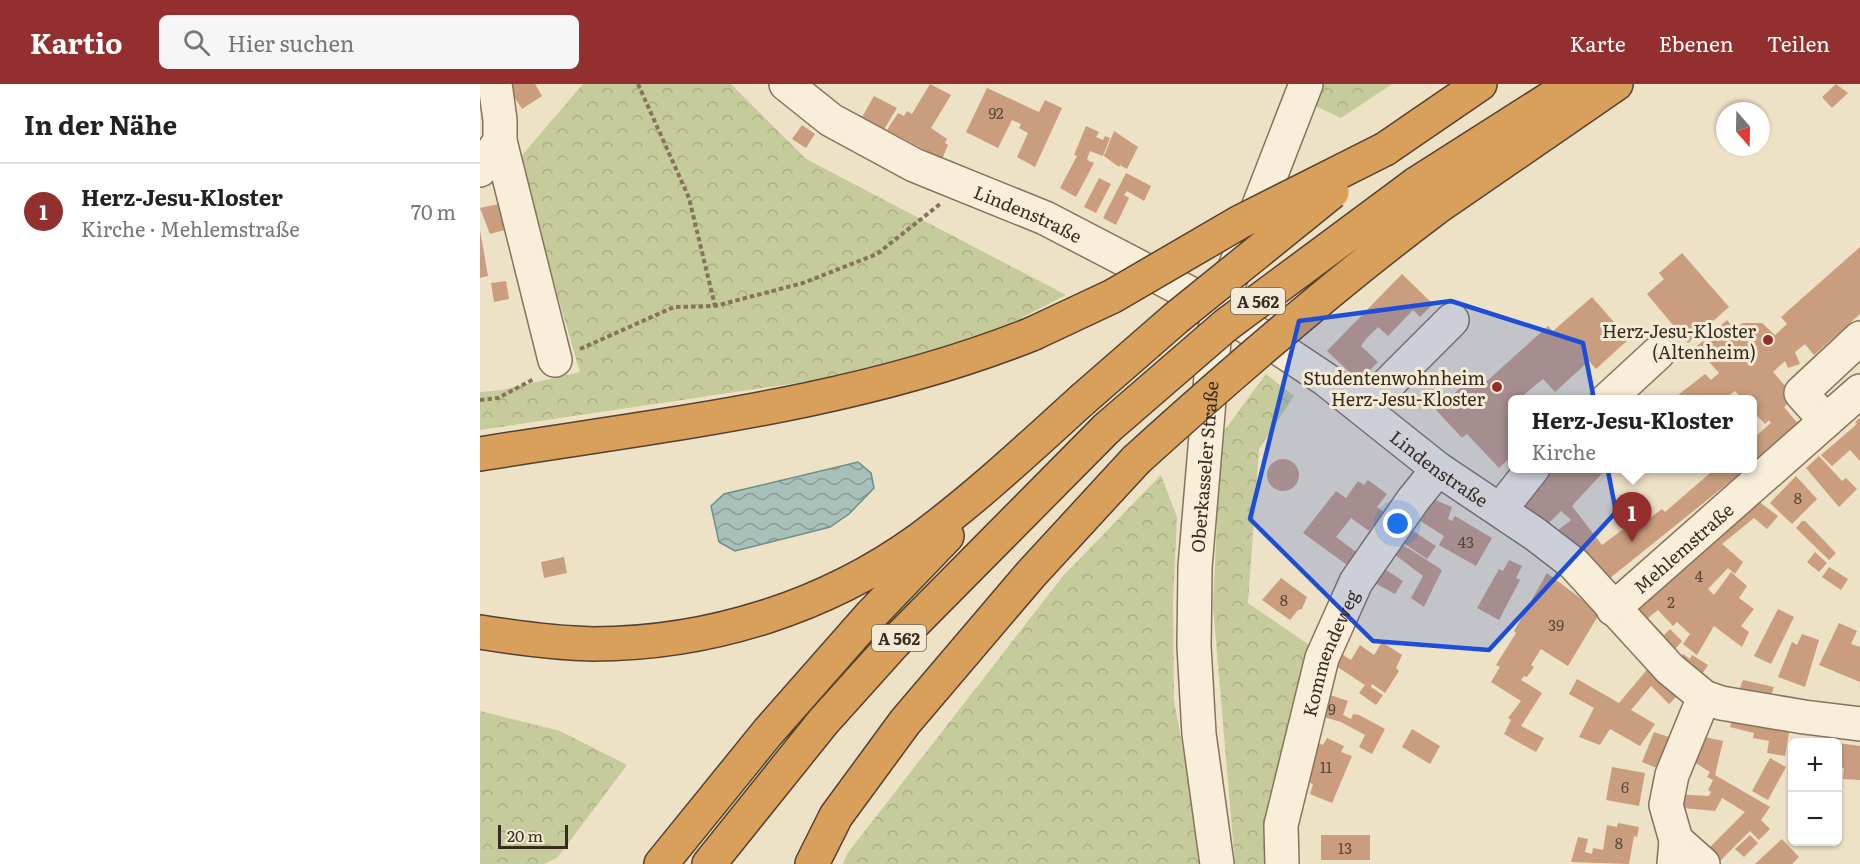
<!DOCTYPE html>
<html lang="de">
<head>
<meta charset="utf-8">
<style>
  :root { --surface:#fff; --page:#f6f6f6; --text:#222; --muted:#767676; --line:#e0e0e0; --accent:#942f30 }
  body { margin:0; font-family:Literata,serif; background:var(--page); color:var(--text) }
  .controls { position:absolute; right:18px; bottom:18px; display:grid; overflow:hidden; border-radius:9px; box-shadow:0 2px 4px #0004 }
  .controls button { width:54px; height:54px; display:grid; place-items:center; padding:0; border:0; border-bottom:2px solid var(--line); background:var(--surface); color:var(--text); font:30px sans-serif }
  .compass { position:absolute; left:1236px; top:18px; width:54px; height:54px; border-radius:50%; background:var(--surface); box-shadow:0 2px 4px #0004; rotate:160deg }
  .scale { position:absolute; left:18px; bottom:15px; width:70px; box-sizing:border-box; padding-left:6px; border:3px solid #382b20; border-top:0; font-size:16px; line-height:21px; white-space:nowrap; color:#382b20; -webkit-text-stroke:4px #f4ebd6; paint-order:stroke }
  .you { position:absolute; left:918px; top:440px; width:21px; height:21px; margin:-15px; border:4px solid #fff; border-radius:50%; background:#1a73e8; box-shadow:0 0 0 9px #1a73e833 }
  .badge { display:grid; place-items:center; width:39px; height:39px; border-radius:50%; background:var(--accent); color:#fff; font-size:20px; font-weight:700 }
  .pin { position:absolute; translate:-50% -50px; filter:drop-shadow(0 2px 3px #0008) }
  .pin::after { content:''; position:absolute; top:32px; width:21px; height:18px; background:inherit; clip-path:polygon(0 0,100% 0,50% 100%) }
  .popup { position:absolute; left:1028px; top:311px; width:249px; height:78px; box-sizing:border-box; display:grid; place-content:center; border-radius:9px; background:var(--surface); filter:drop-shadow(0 2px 4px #0005); font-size:20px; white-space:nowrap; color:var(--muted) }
  .popup b { font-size:22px; color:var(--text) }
  .popup::after { content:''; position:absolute; left:50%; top:100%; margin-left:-12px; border:12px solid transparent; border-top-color:var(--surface) }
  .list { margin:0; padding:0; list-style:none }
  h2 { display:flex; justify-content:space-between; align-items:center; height:78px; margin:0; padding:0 24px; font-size:26px }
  h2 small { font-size:20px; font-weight:400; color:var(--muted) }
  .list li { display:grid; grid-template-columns:39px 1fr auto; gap:18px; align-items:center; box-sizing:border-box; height:96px; padding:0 24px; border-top:2px solid var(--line) }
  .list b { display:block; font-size:22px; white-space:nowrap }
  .list p { margin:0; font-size:20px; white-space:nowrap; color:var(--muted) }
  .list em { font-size:20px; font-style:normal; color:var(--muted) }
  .icon { flex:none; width:33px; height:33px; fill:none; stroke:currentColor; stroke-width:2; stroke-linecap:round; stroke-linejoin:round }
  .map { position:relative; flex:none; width:1380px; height:780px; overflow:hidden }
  header { display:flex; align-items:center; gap:36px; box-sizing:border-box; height:84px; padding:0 30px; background:var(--accent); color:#fff }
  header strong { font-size:28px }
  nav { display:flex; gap:33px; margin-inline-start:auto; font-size:21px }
  .search { width:420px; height:54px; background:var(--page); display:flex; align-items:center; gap:15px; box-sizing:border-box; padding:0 21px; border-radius:9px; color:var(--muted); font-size:22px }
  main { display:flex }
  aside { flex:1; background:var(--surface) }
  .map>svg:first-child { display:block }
</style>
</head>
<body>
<header>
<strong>Kartio</strong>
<div class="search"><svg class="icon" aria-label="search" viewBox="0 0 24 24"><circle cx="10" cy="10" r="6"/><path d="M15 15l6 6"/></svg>Hier suchen</div>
<nav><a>Karte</a><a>Ebenen</a><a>Teilen</a></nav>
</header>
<main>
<aside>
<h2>In der Nähe<small></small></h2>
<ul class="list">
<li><span class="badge">1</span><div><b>Herz-Jesu-Kloster</b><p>Kirche · Mehlemstraße</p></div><em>70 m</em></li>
</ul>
</aside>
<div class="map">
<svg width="1380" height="780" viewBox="0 0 1380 780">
  <defs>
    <pattern id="forest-crowns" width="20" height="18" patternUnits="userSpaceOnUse" patternTransform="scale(1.5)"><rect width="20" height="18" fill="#c5cb9a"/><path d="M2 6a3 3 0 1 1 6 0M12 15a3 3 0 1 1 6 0" fill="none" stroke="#aaae84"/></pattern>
    <pattern id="water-waves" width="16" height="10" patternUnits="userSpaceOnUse" patternTransform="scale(1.5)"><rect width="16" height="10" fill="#a7c0b9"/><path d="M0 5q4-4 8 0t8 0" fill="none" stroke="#899c96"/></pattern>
  </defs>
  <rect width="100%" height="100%" fill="#ede1c6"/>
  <!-- forest -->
  <path fill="url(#forest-crowns)" d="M103 0H251L326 75 586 211 514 248 364 292 0 346V308L22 306 100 288 38 76Z
    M838 0H912L861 34 829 19Z
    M786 290 814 312 779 365 768 519 835 565 791 780H755L733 522 741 351Z
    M681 391 697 433 693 518 694 616 724 780H363L367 770 583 492Z
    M0 627 80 647 147 681 77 774 64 780H0Z"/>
  <!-- water -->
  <path fill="url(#water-waves)" stroke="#6e8f86" stroke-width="1.5" d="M378 378 391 389 394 404 369 430 350 443 255 467 239 458 231 422 244 410Z"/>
  <!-- building -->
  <path fill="#c99d7e" d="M34 0H55L62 12 42 25 28 3Z
    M450 0 471 11 451 44 467 55 465 59 468 61 462 75 407 46 418 29 424 32 427 27 432 30Z
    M1356 0 1368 9 1352 24 1342 13Z
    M507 4 559 28 565 16 582 24 555 83 537 73 548 49 539 44 541 40 532 36 518 64 486 48Z
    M394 12 417 24 403 47 381 35Z
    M322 41 335 50 326 64 312 55Z
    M606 42 619 48 616 53 623 56 625 52 630 54 623 72 610 67 607 76 614 79 596 113 580 104 597 72 594 71Z
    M634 47 658 63 647 85 640 81 639 83 624 72Z
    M646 89 671 102 664 117 647 107 644 111 649 114 636 141 623 134Z
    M619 94 631 100 616 129 604 123Z
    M19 120 28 145 10 150 0 124Z
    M0 146 8 192 0 194Z
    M1380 163V230L1334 271 1325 260 1315 268 1320 280 1308 284 1305 277 1293 288 1315 313 1304 323 1318 340 1272 380V355L1291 339 1289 336 1285 340 1272 326V315H1262L1255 307 1247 313 1249 315H1193L1225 290 1231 296 1239 289 1216 263 1247 236 1254 245 1263 239H1282L1295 251 1307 240 1301 233Z
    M1202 169 1249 223 1208 259 1167 210 1184 195 1179 189Z
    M922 190 953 220 940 233 933 226 908 252 898 243 886 255 881 262 898 278 879 297 847 267Z
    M26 197 29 215 14 218 11 199Z
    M1112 213 1149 255 1116 285 1109 277 1075 308 1063 295 1039 315H1032V372L1019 384 987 350 982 354 956 326 998 288 1006 298 1068 242 1073 247Z
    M1380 334V377L1370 366 1352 382 1341 371 1377 340 1375 338Z
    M1339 372 1362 397 1366 394 1377 405 1359 423 1326 384Z
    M787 391a16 16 0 1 1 32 0a16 16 0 1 1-32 0Z
    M1066 384H1127L1092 422 1122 461 1158 434 1162 440 1182 425 1185 428 1236 384H1267L1125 498 1077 447 1091 436 1081 427 1067 441 1033 417Z
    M1316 392 1337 415 1312 440 1290 419Z
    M888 396 907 410 897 423 904 428 889 447 871 434 856 453 883 473 874 486 823 449 856 407 866 414 878 397 884 401Z
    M1274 414 1298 432 1287 445 1274 434 1242 460 1263 478 1255 490 1248 484 1228 505 1234 511 1251 488 1267 502 1259 514 1274 525 1261 542 1269 548 1262 563 1234 542 1217 571 1203 560 1210 550 1197 538 1193 542 1178 526 1168 534 1184 551 1190 545 1202 557 1189 572 1148 529Z
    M953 415 972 423 968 435 972 437 975 432 1012 454 996 482 959 461 964 452 931 431Z
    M1322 437H1325L1356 469 1349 476 1316 444Z
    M924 441 956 462 947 475 916 454Z
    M917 457 962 486 944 523 931 514 943 492 910 467Z
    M1335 468 1347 479 1339 488 1327 478Z
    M84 473 87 489 64 494 61 478Z
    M1029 476 1042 482 1036 494 1040 496 1019 536 997 524 1019 485 1023 487Z
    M895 479 923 497 915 510 886 494Z
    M1349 483 1368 495 1361 506 1342 493Z
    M1067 489 1104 517 1118 532 1088 582 1061 565 1051 581 1054 583 1047 593 1044 592 1041 596 1062 609 1041 642 1064 654 1056 668 1024 650 1031 636 1028 634 1041 617 1011 598 1020 583 1016 581 1036 549 1034 547Z
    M801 494 827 513 822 525 818 526 810 536 782 516Z
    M1298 525 1314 533 1291 580 1274 572Z
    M1359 539 1377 547 1371 560 1380 563V598L1339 581Z
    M1322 550 1339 556 1325 603 1298 593 1312 558 1317 561Z
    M902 558 922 571 916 584 919 587 905 609 892 600 891 603 903 611 896 621 879 609 885 601 856 582 863 571 871 576 880 561 894 571Z
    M1203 570 1210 575 1212 571 1228 581 1219 595 1196 578Z
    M1170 582 1199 610 1189 620 1171 602 1151 626 1175 640 1160 662 1130 645 1120 661 1099 653 1114 624 1089 610 1097 595 1139 619Z
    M1263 596 1294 603 1288 620 1256 614Z
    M844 609 868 617 863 631 871 635 873 630 879 631 905 645 892 670 879 663 885 651 861 638 837 631Z
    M1252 633 1310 643 1305 672 1287 669 1289 657 1273 654 1274 649 1250 643Z
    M932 645 960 662 950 680 922 663Z
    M1174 648 1192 654 1179 685 1162 678Z
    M1220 652 1243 657 1235 691 1290 723 1281 736 1290 745 1279 756 1270 747 1238 779 1226 767 1265 728 1242 714 1235 727 1193 723 1194 710 1229 712 1231 708 1228 706 1233 696 1227 693 1230 688 1214 678Z
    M847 654 864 662 861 668 872 672 852 719 830 710 833 700 821 696 833 657 843 661Z
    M1358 659 1380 662V696L1363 695 1364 684 1358 683Z
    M1290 674 1306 683 1288 716 1272 707Z
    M1132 683 1165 689 1159 722 1126 716Z
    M1138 739 1159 743 1157 753 1154 752 1149 780 1091 778 1098 753 1108 755 1105 768 1112 770 1113 764 1123 766 1127 741 1137 743Z
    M841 751H890V776H841Z
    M1270 751 1278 759 1264 773 1255 765Z
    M1302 755 1319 773 1312 780H1275Z"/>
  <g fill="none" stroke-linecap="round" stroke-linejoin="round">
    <!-- minor casing -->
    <g stroke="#87735c" stroke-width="36">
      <g id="minor">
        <path id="s1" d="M306 0 351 36 434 81 565 134 740 225 845 295 958 385 1055 450 1094 480 1190 585 1224 613 1241 619 1324 633 1380 640"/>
        <path d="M20 57 75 276"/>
        <path d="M0 86 20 57V36L15 0"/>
        <path d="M1127 316 1178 269"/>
        <path d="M883 325 972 236"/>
        <path d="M1346 337 1321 309 1380 254"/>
        <path d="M1020 426 1053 384"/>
        <path id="s2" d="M1133 525 1380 307"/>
        <path d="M1196 756 1223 780"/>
        <path id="s3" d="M737 780 719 650 714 562 715 483 735 245 750 196 826 0"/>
        <path id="s4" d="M802 780 801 741 842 574 876 498 933 416 958 385"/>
        <path d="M1194 780 1196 756 1186 721 1192 691 1224 613"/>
      </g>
    </g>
    <!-- highway casing -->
    <g stroke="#564130" stroke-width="36">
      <path id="highway" d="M905 65 1000 0
        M936 100 1093 0
        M956 124 1136 0
        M0 370C186 340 377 320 552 250
        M0 548C37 554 75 559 113 560 229 560 346 523 440 455 497 413 549 364 602 316
        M181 780 288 648 391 531 467 452
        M229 780 343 638 414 559 627 344
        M332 780 356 732 425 638 551 490 656 376"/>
    </g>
    <!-- path -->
    <path stroke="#87735c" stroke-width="4" stroke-dasharray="4.5 3" stroke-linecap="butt" d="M158 0 209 114 235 222
      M100 265 194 223 235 222 323 199 397 170 460 120
      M0 316 18 314 54 295"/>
    <!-- minor -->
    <use href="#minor" stroke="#f8eed9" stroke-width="33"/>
    <!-- highway -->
    <use href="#highway" stroke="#d8a05b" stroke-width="33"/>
    <!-- highway-bridge casing -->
    <g stroke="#564130" stroke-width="36" stroke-linecap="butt">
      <path id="highway-bridge" d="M552 250 633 212 760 138 905 65
        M602 316 696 234 852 108
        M627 344 746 241 936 100
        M656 376C753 288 851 203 956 124"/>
    </g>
    <!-- highway-bridge -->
    <use href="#highway-bridge" stroke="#d8a05b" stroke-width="33"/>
  </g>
  <!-- marked area -->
  <path fill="#1d4ed8" fill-opacity="0.2" stroke="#1d4ed8" stroke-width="4.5" stroke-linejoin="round" d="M971 217 1103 259 1136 428 1009 566 893 557 770 435 819 237Z"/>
  <!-- markers -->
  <g fill="#942f30" stroke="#f4ebd6" stroke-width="2">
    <circle cx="1288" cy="256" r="6"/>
    <circle cx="1017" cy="303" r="6"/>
  </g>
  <g text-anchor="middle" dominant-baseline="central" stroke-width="6" stroke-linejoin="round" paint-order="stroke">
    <!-- number labels -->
    <g font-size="15" fill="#5c4838">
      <text x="516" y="28">92</text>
      <text x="1318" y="413">8</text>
      <text x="986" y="457">43</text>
      <text x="1219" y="491">4</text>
      <text x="804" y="515">8</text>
      <text x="1191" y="517">2</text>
      <text x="1076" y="540">39</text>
      <text x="852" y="624">9</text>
      <text x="846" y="682">11</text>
      <text x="1145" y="702">6</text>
      <text x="1139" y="758">8</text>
      <text x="865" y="763">13</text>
    </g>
    <!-- shield labels -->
    <g fill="#f4ebd6" stroke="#706557" stroke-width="1.5">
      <rect x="751" y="204" width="54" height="26" rx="4.5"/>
      <rect x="392" y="541" width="54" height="26" rx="4.5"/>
    </g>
    <g font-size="16" font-weight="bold" fill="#382b20">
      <text x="778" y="217">A 562</text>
      <text x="419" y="554">A 562</text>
    </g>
    <!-- street labels -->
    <g font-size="18" fill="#382b20" stroke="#f4ebd6">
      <text stroke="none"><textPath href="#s1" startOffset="276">Lindenstraße</textPath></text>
      <text stroke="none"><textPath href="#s3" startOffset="399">Oberkasseler Straße</textPath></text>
      <text stroke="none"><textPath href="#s1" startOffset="762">Lindenstraße</textPath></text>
      <text stroke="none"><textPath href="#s2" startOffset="93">Mehlemstraße</textPath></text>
      <text stroke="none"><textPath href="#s4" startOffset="218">Kommendeweg</textPath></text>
    </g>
    <!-- poi labels -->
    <g font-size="18" fill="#382b20" stroke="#f4ebd6" text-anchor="end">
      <text x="1276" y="246">Herz-Jesu-Kloster<tspan x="1276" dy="21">(Altenheim)</tspan></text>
      <text x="1005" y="293">Studentenwohnheim<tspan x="1005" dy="21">Herz-Jesu-Kloster</tspan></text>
    </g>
  </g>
</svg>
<div class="controls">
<button>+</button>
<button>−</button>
</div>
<svg class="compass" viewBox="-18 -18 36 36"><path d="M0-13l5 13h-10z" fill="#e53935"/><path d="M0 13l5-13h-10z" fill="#767676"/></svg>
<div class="scale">20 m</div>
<div class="you"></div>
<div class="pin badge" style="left:1152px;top:458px">1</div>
<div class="popup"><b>Herz-Jesu-Kloster</b>Kirche</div>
</div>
</main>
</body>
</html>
